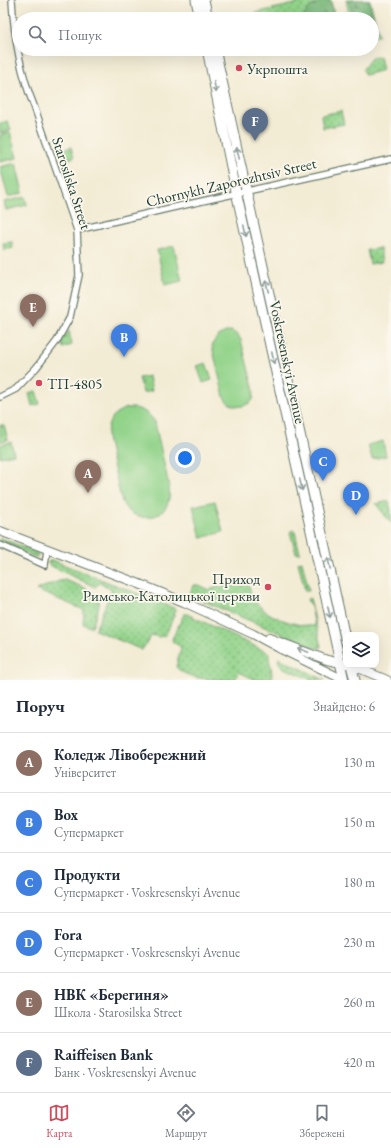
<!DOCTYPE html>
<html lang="uk">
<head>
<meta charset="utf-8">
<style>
  :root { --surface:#fff; --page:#f2f2f3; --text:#1f2937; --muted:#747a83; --line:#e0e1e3; --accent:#d1495b }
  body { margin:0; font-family:"EB Garamond",serif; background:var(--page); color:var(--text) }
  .controls { position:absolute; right:12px; bottom:12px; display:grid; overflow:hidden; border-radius:8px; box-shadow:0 4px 16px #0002 }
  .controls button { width:36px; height:36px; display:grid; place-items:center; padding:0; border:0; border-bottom:1px solid var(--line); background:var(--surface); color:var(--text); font:20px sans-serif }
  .you { position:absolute; left:185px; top:458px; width:14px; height:14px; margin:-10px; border:3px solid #fff; border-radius:50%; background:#1a73e8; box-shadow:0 0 0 6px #1a73e833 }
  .badge { display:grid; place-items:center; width:26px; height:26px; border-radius:50%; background:var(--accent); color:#fff; font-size:13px; font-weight:700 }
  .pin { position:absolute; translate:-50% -33px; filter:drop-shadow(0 1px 2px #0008) }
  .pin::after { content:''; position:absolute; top:21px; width:14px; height:12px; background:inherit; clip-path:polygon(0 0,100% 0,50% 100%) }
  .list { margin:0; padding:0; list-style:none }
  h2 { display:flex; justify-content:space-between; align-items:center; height:52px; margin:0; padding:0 16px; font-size:17px }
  h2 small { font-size:13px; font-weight:400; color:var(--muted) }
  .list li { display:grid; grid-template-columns:26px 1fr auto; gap:12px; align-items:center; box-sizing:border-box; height:60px; padding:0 16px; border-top:1px solid var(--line) }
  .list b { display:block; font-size:15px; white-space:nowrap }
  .list p { margin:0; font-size:13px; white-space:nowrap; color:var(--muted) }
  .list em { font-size:13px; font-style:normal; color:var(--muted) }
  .icon { flex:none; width:22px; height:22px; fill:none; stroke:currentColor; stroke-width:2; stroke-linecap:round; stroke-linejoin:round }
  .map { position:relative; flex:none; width:391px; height:680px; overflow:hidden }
  .search { position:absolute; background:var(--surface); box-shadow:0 4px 16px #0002; left:12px; right:12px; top:12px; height:44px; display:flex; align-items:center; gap:10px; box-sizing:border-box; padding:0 14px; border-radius:22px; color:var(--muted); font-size:15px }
  .sheet { height:412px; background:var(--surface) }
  nav { display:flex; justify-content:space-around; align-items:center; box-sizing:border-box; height:56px; border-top:1px solid var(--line); background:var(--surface); font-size:11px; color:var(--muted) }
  nav a { display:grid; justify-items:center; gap:2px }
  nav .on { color:var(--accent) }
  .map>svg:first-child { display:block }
</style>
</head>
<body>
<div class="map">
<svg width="391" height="680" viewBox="0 0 391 680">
  <defs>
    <pattern id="green-dots" width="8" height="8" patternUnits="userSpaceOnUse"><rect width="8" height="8" fill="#92d38a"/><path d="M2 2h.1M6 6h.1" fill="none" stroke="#77ac72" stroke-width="1.8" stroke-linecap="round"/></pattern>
    <pattern id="forest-firs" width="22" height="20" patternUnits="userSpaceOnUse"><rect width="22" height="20" fill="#75b576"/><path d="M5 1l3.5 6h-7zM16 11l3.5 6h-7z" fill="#5f9462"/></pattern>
  </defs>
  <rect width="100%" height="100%" fill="#fbf7ec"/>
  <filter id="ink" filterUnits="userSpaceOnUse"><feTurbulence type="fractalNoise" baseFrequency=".025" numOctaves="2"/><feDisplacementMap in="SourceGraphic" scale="8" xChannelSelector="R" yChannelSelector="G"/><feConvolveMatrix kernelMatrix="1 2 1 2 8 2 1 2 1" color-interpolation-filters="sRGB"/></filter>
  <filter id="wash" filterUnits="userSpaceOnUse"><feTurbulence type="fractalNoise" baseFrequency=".012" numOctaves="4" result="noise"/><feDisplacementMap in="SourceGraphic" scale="16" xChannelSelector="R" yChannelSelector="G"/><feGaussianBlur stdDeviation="0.9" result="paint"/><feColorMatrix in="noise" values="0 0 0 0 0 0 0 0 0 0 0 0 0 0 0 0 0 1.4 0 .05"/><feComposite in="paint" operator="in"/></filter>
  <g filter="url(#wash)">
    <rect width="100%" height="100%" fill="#f3ecd5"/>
    <!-- green -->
    <path fill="url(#green-dots)" stroke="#58885f" d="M312 0H331L335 19H264L256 17 255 13Z
      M346 0H370L379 35 372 36V19H350Z
      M380 56 383 70 365 75 363 69 371 58Z
      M341 111 344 124 323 128 321 115Z
      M71 147 74 157 64 161 60 150Z
      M12 242 13 248 4 250 3 243Z
      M380 248 382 262 370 264 367 250Z
      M69 331 72 345 63 348 61 340Z
      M149 376 152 391 143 393 139 378Z
      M36 391 40 404 32 406 29 393Z
      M4 425 8 440 0 442V425Z
      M389 501 391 512V523L376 504Z
      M293 530 295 532 300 553H296L290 532Z
      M0 538 38 553V556L37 557H35L0 542Z
      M52 560 174 608 176 610 166 635 159 637 152 635 142 650 95 630 112 589 100 583 95 587 49 565 48 562Z
      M302 561 309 591H305L298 562Z
      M65 580C75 584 102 592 99 605 98 612 94 619 92 626L90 627 83 624 84 610 36 590 59 581Z
      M246 582C251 587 250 594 253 599 266 617 294 626 315 626L310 602H308L307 599 310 598 321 647 317 649 191 596 190 594 193 585H199L210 590 214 588Z
      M184 614H187L269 653C268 662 274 671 271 680H256L239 672 235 680C217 680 187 680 176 667L181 647 173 642 172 639Z
      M279 658 325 680H313L284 668 278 661Z"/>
    <!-- forest -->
    <path fill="url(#forest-firs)" stroke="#4a7955" d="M323 0H328C333 4 331 13 334 19H302L309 8Z
      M347 0H369L376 31 374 32 372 31V19H354L350 4Z"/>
    <!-- pitch -->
    <path fill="#92d38a" stroke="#58885f" d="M8 121 11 130 0 133V123Z
      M10 132 17 158 0 162V135Z
      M16 163 23 193 8 197 0 167Z
      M25 197 27 205 6 210 4 202Z
      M174 246 182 281 165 285 157 250Z
      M231 331 238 335 241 340 254 391 253 400C244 409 230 409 224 397L212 346C215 337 222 332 231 331Z
      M206 363 212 380 203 383 197 366Z
      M127 408C140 407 148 412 155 422 158 438 162 453 165 468 167 478 171 489 169 499 164 524 128 523 121 499L107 438C106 423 113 412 127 408Z
      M383 441 386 456 372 459 368 445Z
      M11 442 14 454 0 457V445Z
      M215 501 223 532 201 538 193 506Z"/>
  </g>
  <g filter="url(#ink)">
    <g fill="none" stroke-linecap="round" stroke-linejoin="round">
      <!-- street casing -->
      <g stroke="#697a6c" stroke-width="8">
        <path id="street" d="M77 230 171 208 391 159
          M0 397 16 389 36 368 57 341 70 317 79 275 77 230 34 106C20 72 14 36 12 0
          M0 545 45 565 47 550"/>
      </g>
      <!-- secondary casing -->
      <g stroke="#697a6c" stroke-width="10">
        <path id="secondary" d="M0 531 137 583 184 602 253 634 281 649 344 680
          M269 638 327 660 346 664
          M351 665 387 680"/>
      </g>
      <!-- primary casing -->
      <g stroke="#697a6c" stroke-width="11">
        <path id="primary" d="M196 0 200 19
          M204 0 208 19
          M207 49 237 196 344 680
          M215 49 346 642
          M351 665 355 680"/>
      </g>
      <!-- street -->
      <use href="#street" stroke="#fff" stroke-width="5.5"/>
      <!-- secondary -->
      <use href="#secondary" stroke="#fff" stroke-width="8"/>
      <!-- primary -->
      <use href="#primary" stroke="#fff" stroke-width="9"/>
    </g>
    <!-- one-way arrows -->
    <defs><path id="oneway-shaft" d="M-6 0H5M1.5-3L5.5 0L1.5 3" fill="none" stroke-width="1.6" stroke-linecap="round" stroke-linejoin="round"/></defs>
    <g stroke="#8f9e9a">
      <use href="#oneway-shaft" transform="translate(215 87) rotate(78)"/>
      <use href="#oneway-shaft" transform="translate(238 153) rotate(-102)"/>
      <use href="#oneway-shaft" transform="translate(245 231) rotate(78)"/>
      <use href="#oneway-shaft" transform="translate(267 286) rotate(-102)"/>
      <use href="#oneway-shaft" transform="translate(273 358) rotate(78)"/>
      <use href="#oneway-shaft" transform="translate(301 485) rotate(78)"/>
      <use href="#oneway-shaft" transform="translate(329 563) rotate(-102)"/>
      <use href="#oneway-shaft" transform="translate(329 612) rotate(78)"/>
      <use href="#oneway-shaft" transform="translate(303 650) rotate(-159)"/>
    </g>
  </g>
  <!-- markers -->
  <g fill="#d1495b" stroke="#fbf7ec" stroke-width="1.5">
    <circle cx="239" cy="68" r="4"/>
    <circle cx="39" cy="383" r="4"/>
    <circle cx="268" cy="587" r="4"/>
  </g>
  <g text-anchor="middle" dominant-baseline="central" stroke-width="3.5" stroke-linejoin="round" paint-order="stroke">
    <!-- poi labels -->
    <g font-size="15" fill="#1f3d34" stroke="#fbf7ec" text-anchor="start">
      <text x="247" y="68">Укрпошта</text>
      <text x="47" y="383">ТП-4805</text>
      <text x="260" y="578" text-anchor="end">Приход<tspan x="260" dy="17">Римсько-Католицької церкви</tspan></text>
    </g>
    <!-- street labels -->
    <g font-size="15" fill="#1f3d34" stroke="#fbf7ec">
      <text transform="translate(231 182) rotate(-13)">Chornykh Zaporozhtsiv Street</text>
      <text transform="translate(72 183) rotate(72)">Starosilska Street</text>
      <text transform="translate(288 362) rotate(78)">Voskresenskyi Avenue</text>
    </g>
  </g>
</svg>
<div class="controls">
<button><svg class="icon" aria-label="layers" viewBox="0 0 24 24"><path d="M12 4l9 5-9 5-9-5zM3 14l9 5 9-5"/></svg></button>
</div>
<div class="you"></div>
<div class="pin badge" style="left:88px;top:493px;background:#8d6e63">A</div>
<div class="pin badge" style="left:124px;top:357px;background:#3f7fe0">B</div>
<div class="pin badge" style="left:323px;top:481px;background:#3f7fe0">C</div>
<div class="pin badge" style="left:356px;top:515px;background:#3f7fe0">D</div>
<div class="pin badge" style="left:33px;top:327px;background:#8d6e63">E</div>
<div class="pin badge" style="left:255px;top:141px;background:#5c6f8a">F</div>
<div class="search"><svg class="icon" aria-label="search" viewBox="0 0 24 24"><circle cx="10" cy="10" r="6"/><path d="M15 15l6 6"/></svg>Пошук</div>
</div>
<section class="sheet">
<h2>Поруч<small>Знайдено: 6</small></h2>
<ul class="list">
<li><span class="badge" style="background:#8d6e63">A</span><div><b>Коледж Лівобережний</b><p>Університет</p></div><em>130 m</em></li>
<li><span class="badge" style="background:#3f7fe0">B</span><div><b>Box</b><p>Супермаркет</p></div><em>150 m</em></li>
<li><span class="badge" style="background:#3f7fe0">C</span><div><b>Продукти</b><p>Супермаркет · Voskresenskyi Avenue</p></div><em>180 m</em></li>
<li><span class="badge" style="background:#3f7fe0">D</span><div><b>Fora</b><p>Супермаркет · Voskresenskyi Avenue</p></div><em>230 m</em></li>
<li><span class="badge" style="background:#8d6e63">E</span><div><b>НВК «Берегиня»</b><p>Школа · Starosilska Street</p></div><em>260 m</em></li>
<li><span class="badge" style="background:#5c6f8a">F</span><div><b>Raiffeisen Bank</b><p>Банк · Voskresenskyi Avenue</p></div><em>420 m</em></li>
</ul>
</section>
<nav>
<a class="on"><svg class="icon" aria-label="map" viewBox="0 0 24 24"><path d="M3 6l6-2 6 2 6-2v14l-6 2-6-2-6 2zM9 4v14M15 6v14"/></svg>Карта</a>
<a><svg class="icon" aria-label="directions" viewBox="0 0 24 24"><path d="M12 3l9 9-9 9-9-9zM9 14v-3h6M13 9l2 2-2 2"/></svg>Маршрут</a>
<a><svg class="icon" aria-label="saved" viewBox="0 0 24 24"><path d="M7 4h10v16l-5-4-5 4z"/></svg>Збережені</a>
</nav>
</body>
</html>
